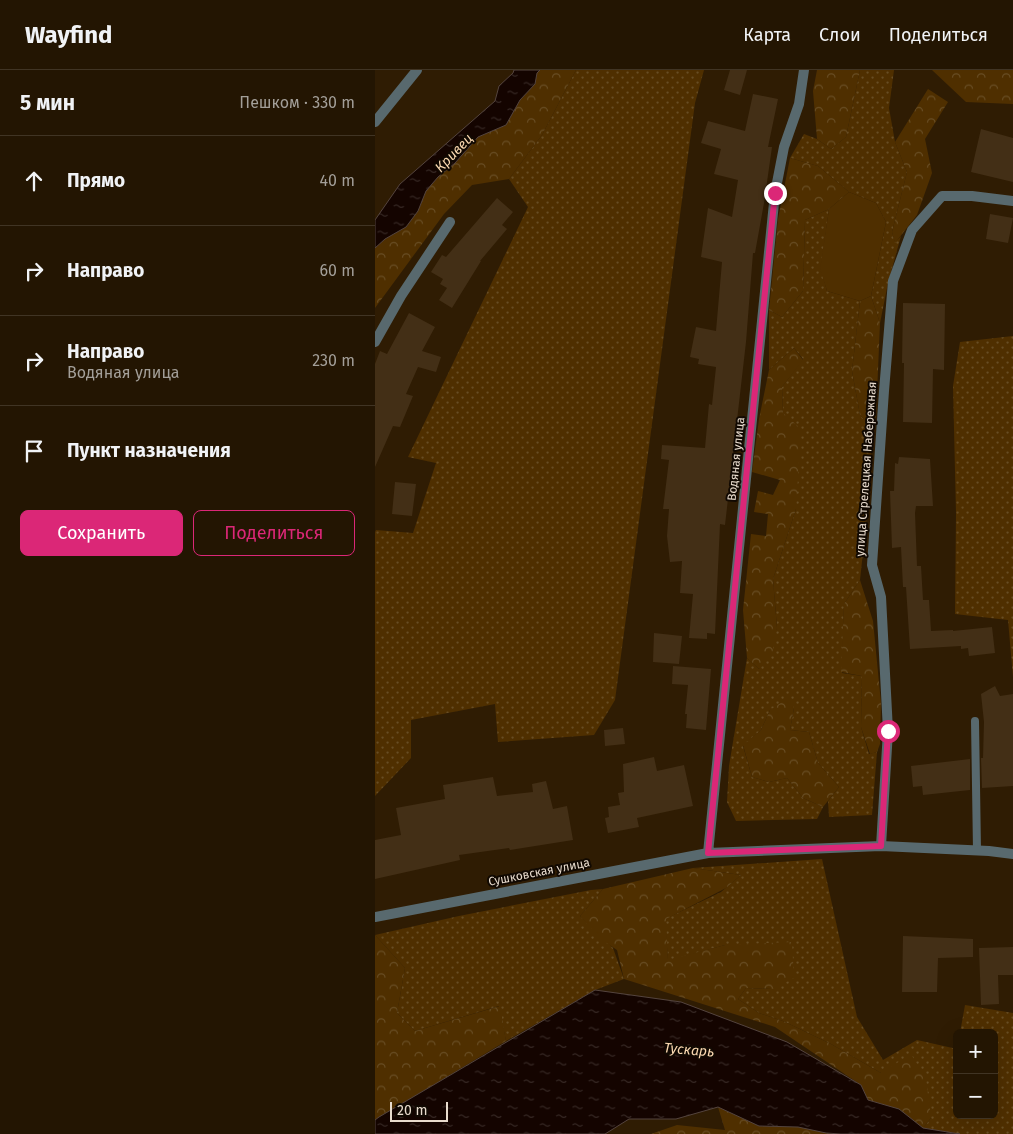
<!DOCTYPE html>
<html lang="ru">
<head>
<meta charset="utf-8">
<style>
  :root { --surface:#231502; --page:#2b1e0c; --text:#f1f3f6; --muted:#a39f99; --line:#403424; --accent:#db2777 }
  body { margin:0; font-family:"Fira Sans",sans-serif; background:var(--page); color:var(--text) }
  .controls { position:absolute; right:15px; bottom:15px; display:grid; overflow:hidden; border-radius:8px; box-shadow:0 5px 20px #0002 }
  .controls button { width:45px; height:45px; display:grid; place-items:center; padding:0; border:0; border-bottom:1px solid var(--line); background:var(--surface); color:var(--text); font:25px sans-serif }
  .scale { position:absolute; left:15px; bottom:12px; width:58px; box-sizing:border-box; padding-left:5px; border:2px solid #e8dbcd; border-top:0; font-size:14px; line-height:18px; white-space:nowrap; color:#e8dbcd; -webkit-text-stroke:4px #110902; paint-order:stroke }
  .stop { position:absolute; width:15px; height:15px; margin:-11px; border:4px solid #db2777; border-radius:50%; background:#fff }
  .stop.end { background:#db2777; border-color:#fff; box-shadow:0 1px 5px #0008 }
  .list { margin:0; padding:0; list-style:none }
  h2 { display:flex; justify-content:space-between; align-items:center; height:65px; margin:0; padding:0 20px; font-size:21px }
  h2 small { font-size:16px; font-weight:400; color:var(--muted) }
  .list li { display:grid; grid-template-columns:32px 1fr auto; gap:15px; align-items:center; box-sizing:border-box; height:90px; padding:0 20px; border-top:1px solid var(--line) }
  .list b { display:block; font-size:19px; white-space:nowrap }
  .list p { margin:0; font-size:16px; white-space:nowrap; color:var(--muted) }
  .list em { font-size:16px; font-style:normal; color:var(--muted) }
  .actions { display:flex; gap:10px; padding:15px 20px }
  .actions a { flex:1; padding:11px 0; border:1px solid var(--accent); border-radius:8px; text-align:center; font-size:18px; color:var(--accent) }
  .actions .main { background:var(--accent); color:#fff }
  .icon { flex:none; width:28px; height:28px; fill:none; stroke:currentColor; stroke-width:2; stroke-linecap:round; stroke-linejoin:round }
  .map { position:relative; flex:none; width:638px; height:1064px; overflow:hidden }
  header { display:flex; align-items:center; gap:30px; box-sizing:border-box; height:70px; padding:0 25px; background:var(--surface); border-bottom:1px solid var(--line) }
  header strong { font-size:24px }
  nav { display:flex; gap:28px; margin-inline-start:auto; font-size:18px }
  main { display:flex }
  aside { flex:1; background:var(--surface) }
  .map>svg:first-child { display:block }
</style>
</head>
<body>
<header>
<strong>Wayfind</strong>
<nav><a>Карта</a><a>Слои</a><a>Поделиться</a></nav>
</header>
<main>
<aside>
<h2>5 мин<small>Пешком · 330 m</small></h2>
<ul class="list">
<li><svg class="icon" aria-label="ahead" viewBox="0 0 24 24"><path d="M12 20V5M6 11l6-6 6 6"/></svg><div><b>Прямо</b></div><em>40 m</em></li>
<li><svg class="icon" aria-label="right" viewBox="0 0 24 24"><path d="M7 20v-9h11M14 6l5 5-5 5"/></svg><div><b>Направо</b></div><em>60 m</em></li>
<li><svg class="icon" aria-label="right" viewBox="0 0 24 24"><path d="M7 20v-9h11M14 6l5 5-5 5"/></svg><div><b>Направо</b><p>Водяная улица</p></div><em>230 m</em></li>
<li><svg class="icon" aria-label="arrive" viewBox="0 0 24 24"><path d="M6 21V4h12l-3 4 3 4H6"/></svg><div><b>Пункт назначения</b></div></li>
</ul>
<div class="actions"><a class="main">Сохранить</a><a>Поделиться</a></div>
</aside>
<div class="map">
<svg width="638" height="1064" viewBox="0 0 638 1064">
  <defs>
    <pattern id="grass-dots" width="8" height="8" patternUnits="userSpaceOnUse" patternTransform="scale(1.25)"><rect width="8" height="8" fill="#4f2f00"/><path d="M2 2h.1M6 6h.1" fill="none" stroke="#684d24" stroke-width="1.8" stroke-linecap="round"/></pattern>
    <pattern id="forest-crowns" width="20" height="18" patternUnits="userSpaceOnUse" patternTransform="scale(1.25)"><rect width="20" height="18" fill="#4f2f00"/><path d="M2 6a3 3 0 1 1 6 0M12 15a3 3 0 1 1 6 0" fill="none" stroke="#684d24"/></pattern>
    <pattern id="water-ripples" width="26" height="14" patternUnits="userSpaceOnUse" patternTransform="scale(1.25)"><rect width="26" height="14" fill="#140400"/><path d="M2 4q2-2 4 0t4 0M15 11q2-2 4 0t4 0" fill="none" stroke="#362824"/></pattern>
  </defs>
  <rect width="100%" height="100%" fill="#2f1c03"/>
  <!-- grass -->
  <path fill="url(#grass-dots)" d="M201 0H329L320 33 240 630 219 665 123 672 120 634 36 650V688L0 726V462L1 460 38 463 61 393 33 387 153 137 134 109 167 65Z
    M485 0H519L514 38 520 72 532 102 517 162 520 172 526 166 513 213 505 253 496 226 511 152 501 133 474 122 443 96 415 88 429 64 442 69 456 79 471 67Z
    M454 139 446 199 452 221 485 231 477 301 485 345 493 354 497 398 485 510 469 534 467 603 487 606 486 657 494 684 502 682 497 745 454 747 453 731 464 717 443 693 434 662 415 660 419 638 395 640 386 660 368 676 377 707 394 712 412 708 428 728 448 737 442 749 361 751 352 732 354 696 372 588 384 599 402 558 398 509 421 439 408 343 407 317 428 289 419 278 394 300V240L407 247 428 221 430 150Z
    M638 266V607L633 550 580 544 581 443 578 316 585 272Z
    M447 789 482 947 508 990 542 970 582 979V1045H619V963H585L590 935 638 943V1064H585L548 1058 556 1048 506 1003 456 974 408 951 384 943 363 929 371 918 397 919 350 875 293 891 290 849 346 822 366 805 318 798Z
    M228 819 205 846 238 878 249 909 220 920 131 971 124 936 40 961 22 943 30 898 0 865 84 846 216 820Z"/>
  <!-- forest -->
  <path fill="url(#forest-crowns)" d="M165 0H201L167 65 134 109 97 115 69 144 0 238V178L10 169 31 157 43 141 51 121 63 107 80 93 103 67 131 55 145 30 160 14 162 3Z
    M442 0H485L471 67 456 79 442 69 438 21Z
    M557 0H638V34L591 32Z
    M553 19 573 32 550 69 557 103 542 145 520 173 517 162 532 102 520 72Z
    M415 88 443 96 474 122 454 139 430 150 428 221 407 247 394 240 403 149Z
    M496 226 505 253 501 347 493 354 485 345 477 301 485 231Z
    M419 278 428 290 407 317 408 343 426 359 421 439 398 509 402 558 397 584 384 599 372 588 368 540 376 464 391 466 393 444 379 442 383 421 398 425 405 410 377 402 384 349 394 300Z
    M485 510 498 551 506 633 505 674 502 682 495 684 486 657 487 606 466 602 469 534Z
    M413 628 419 638 415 660 434 662 443 693 464 717 448 737 428 728 412 708 394 712 377 707 368 675 386 660 395 640Z
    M318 798 366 805 351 818 291 849 293 890 350 875 417 872 419 908 397 919 371 918 363 929 384 943 408 951 456 974 506 1003 536 984 551 1009 556 1048 548 1058 523 1039 493 1030 486 1015 400 957 249 909 242 880 227 870 205 846 228 819Z
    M0 865 30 898 22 943 40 961 125 936 131 971 0 1050Z
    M343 1037 384 1056 423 1057 451 1063 466 1064H276L302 1055 350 1060Z"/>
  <!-- pitch -->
  <path fill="#4f2f00" d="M474 122 501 133 511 152 496 226 485 231 452 221 445 199 454 139Z"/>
  <!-- water -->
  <path fill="url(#water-ripples)" stroke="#54443e" d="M139 0H165L162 3 160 14 145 30 131 55 103 67 80 93 63 107 51 121 43 141 31 157 10 169 0 178V150L25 114 120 31 124 16 138 3Z
    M220 920 306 932 412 972 486 1015 493 1030 524 1039 548 1058 585 1064H466L451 1063 423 1057 384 1056 343 1037 301 1049H254L230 1064H0V1050L4 1047Z"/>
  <!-- building -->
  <path fill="#432f16" d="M355 0H372L365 25 349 20Z
    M378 24 403 29 393 77H397L389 133 380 183H378L371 272 350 455 345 454 340 564 332 563V569L314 568 318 524 305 523 307 491 295 492 292 466 294 439H288L294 390 286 389 287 375 330 378 334 334 337 335 341 297 323 294 324 289 315 287 321 257 341 261 347 192 326 187 333 138 357 147 363 110 339 104 346 79 326 73 333 51 370 61Z
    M606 59 638 68V112L596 102Z
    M122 128 138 142 127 155 132 159 105 191H106L77 238 64 230 72 218 65 214 68 209 56 202 67 185 71 187Z
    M615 144 638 148 633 173 611 169Z
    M528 233 570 234 569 300 558 299 557 353 528 352 529 293H527Z
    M34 243 60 257 47 281 66 287 61 302 43 297 31 324 38 326 25 357 18 356 0 397V294L5 281 12 284Z
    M524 387 555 389 558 436H541L540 443 542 496H546L548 530H554L556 561 578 560V561L617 557 620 583 594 586 593 578 586 579V576L535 579 531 517H528L526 477 517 478 515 421H519L520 393 523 394Z
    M20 412 41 414 37 446 17 444Z
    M279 563 307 566 304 594 278 592Z
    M298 596 336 599 331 660 311 658 312 644H310L313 615 297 614Z
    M620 616 625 626 638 624V716L607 718 606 688H608L609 652 606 624Z
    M248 658 250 674 230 676 229 660Z
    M279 687 282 701 309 695 318 736 262 748 264 757 233 763 230 748 234 747 233 737 245 735 243 723 249 722 248 694Z
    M595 689V720L548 725 547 716 538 717 536 696Z
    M118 707 122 726 158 722 157 714 171 711 178 739 192 736 198 770 135 780 134 778 84 785 85 790 0 809V770L26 765 21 738 70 729 68 715Z
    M528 866 598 869V887L563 888 562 922H527Z
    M638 877V905H623L624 934 606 935 604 878Z"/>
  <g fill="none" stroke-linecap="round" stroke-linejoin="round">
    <!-- lane -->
    <path stroke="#58696e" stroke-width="8" d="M600 651 602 780"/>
    <!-- street -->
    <path stroke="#58696e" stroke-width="10" d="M0 52 42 0
      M0 272 26 226 75 152
      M506 776 513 661 506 527 497 495 509 321 518 211 537 160 567 126H597L638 131
      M333 783 400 123 409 77 424 34 429 0
      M0 847 333 783 506 776 614 781 638 784"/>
  </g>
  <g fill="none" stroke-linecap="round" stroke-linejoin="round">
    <!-- route -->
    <path stroke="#db2777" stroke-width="6" d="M400 123 333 783 506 776 513 661"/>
  </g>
  <g text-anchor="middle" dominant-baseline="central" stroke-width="4" stroke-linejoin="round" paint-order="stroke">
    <!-- street labels -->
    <g font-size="12" fill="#e8dbcd" stroke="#110902">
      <text transform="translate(361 389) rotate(-84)">Водяная улица</text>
      <text transform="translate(491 399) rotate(-86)">улица Стрелецкая Набережная</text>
      <text transform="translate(164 802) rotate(-11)">Сушковская улица</text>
    </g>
    <!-- water labels -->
    <g font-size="14" font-style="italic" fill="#fad8b0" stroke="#110902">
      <text transform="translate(79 83) rotate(-46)">Кривец</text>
      <text transform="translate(314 980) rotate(5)">Тускарь</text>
    </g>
  </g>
</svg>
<div class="controls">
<button>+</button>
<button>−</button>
</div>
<div class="scale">20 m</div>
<div class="stop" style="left:513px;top:661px"></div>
<div class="stop end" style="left:400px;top:123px"></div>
</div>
</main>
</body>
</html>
